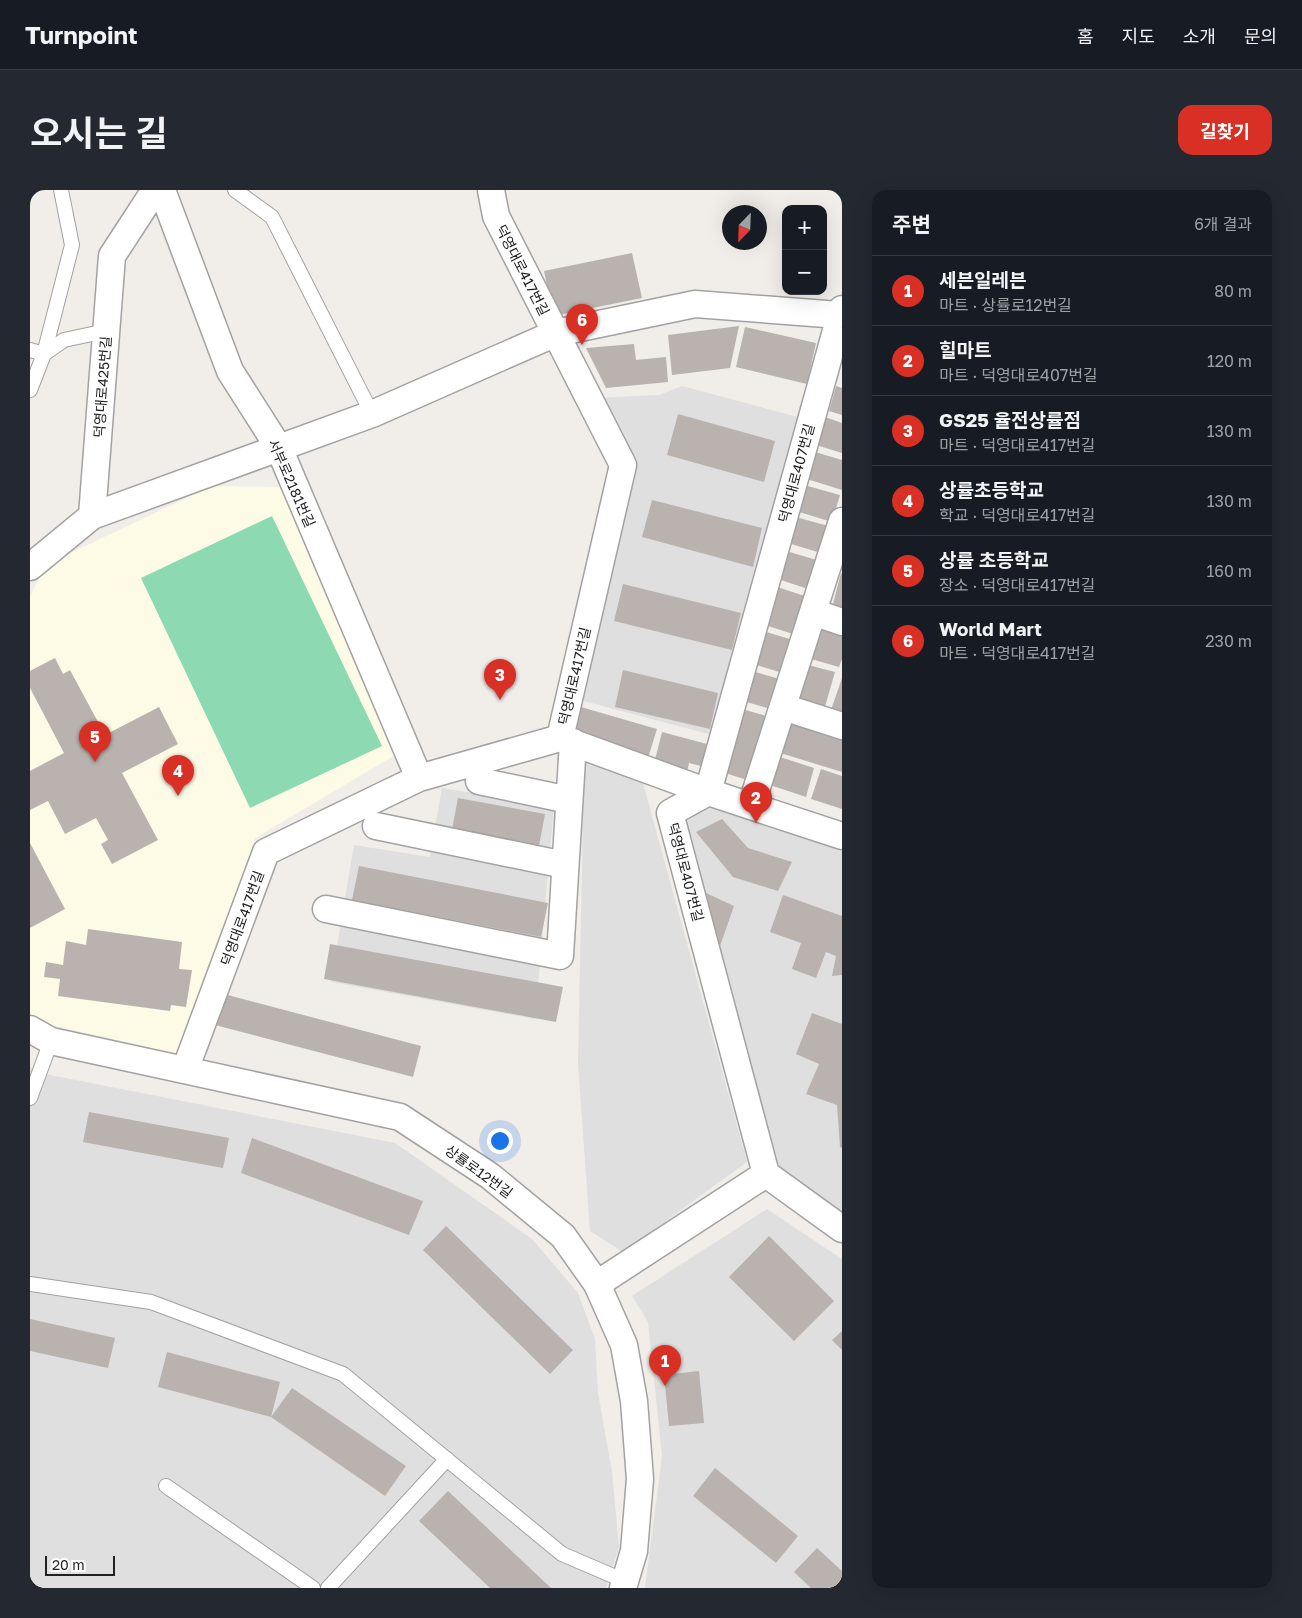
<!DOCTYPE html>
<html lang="ko">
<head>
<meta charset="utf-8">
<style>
  :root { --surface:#171b24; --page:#242831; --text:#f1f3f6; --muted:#9ea1a6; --line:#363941; --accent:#d93025 }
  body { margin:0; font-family:"Golos Text","Noto Sans KR",sans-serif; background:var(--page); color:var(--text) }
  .controls { position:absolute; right:15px; top:15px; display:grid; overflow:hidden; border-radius:10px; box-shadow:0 5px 20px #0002 }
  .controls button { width:45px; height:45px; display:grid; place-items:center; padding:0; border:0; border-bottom:1px solid var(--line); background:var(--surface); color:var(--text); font:25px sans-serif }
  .compass { position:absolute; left:692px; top:15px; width:45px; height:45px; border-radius:50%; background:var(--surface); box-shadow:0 5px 20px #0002; rotate:203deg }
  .scale { position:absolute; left:15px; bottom:12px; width:70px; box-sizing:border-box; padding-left:5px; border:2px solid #212121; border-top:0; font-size:14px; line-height:18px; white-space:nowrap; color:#212121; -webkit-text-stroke:4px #fff; paint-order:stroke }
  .you { position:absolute; left:469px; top:950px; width:18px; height:18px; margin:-12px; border:4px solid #fff; border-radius:50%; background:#1a73e8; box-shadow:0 0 0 8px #1a73e833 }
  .badge { display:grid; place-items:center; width:32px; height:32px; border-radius:50%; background:var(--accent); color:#fff; font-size:16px; font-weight:700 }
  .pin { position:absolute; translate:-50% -41px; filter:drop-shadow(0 1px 2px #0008) }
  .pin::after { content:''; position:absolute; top:26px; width:18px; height:15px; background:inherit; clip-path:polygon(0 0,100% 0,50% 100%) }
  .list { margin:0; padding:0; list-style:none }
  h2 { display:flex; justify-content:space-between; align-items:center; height:65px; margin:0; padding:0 20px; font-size:21px }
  h2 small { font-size:16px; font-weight:400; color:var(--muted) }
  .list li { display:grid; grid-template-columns:32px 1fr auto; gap:15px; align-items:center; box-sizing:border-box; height:70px; padding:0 20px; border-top:1px solid var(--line) }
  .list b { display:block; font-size:19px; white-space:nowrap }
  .list p { margin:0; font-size:16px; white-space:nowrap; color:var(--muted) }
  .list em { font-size:16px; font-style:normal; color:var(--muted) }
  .map { position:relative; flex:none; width:812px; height:1398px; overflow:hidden; border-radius:15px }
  header { display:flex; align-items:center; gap:30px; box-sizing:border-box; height:70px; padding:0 25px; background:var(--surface); border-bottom:1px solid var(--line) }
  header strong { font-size:24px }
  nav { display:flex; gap:28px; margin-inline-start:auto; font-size:18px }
  .intro { display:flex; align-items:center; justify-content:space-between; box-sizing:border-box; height:120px; padding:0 30px }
  h1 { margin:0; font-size:35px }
  .button { padding:12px 22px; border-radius:15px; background:var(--accent); color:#fff; font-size:18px; font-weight:700 }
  main { display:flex; gap:30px; padding:0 30px }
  aside { flex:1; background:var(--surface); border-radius:15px; box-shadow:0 5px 20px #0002 }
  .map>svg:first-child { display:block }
</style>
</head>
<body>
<header>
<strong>Turnpoint</strong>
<nav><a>홈</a><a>지도</a><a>소개</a><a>문의</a></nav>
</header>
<div class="intro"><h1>오시는 길</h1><a class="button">길찾기</a></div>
<main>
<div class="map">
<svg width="812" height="1398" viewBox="0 0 812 1398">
  <rect width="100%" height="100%" fill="#f1ede9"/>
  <!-- residential -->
  <path fill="#dfdfdf" d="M652 196 768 227 682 545 550 510 601 273 567 208 629 205Z
    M554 573 613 593 717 972 593 1062 560 1041 548 874Z
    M412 598 524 616 505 829 301 792 324 655 400 667Z
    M676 617 812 660V1023L744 975 654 628Z
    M0 877 10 883 365 953 502 1049 548 1103 565 1149 568 1203 582 1282 589 1357 576 1398H0Z
    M737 1019 812 1069V1398H615L632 1266 618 1132 602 1106Z"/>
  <!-- education -->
  <path fill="#fdfae6" d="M182 296 250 297 367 564 225 648 153 865 12 833 0 827V407L15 375Z"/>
  <!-- pitch -->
  <path fill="#8ddab2" d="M242 326 352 556 220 618 111 388Z"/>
  <!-- building -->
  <path fill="#bab2ae" d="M602 63 612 108 523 126 514 81Z
    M709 136 700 178 642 185 638 145Z
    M715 137 786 153 777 194 706 177Z
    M604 154 606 170 636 167 638 192 576 198 556 158Z
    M806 196 812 198V225L799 221Z
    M648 224 745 251 734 292 637 265Z
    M795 227 812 233V263L786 255Z
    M785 262 812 270V300L777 289Z
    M774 295 810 305 802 332 766 321Z
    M622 310 732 338 723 377 612 347Z
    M762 326 802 337 794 364 755 352Z
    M756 361 790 371 781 400 748 389Z
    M811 383 812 384V421L802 418Z
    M593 394 711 423 702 460 584 431Z
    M744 396 781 408 769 446 732 434Z
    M791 435 812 441V469L809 477 781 469Z
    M733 441 763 450 753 483 723 474Z
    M25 468 33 484 40 480 75 545 129 517 148 554 92 583 128 650 82 674 71 654 78 650 66 628 35 644 18 611 0 620V581L34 563 0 498V481Z
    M778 475 805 482 794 520 767 512Z
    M593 480 688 503 680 539 585 517Z
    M722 481 753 490 744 520 713 511Z
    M812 488V524L801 520Z
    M544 515 627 539 618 568 537 544Z
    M712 519 740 527 720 591 692 582Z
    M758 528 812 544V582L747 562Z
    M632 542 677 554 671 576 659 573 657 582 624 574Z
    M747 566 784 578 776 607 740 595Z
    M791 579 812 586V619L781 609Z
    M428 608 515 624 507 666 420 650Z
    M692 629 718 658 762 672 748 701 703 687 666 642Z
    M0 653 35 719 0 738Z
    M329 676 518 713 511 747 322 710Z
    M676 703 704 716 690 756 683 759Z
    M753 705 812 726V785L802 786 806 766 796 762 786 788 762 779 771 753 740 742Z
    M58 739 152 752 149 779 162 780 156 817 141 815 140 821 28 806 30 789 14 787 16 772 33 775 36 751 56 755Z
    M300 754 533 797 526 832 294 789Z
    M194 804 391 856 383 887 185 835Z
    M782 823 812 834V958L810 957 807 915 776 904 789 874 766 864Z
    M59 922 199 948 193 978 53 952Z
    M222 948 393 1011 379 1045 211 983Z
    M416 1036 543 1160 520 1184 393 1060Z
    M739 1046 804 1111 764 1151 699 1087Z
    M0 1129 85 1148 78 1178 0 1161Z
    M812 1141V1160L802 1150Z
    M137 1162 250 1192 241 1227 262 1198 376 1276 355 1306 241 1227 128 1197Z
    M669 1181 674 1233 639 1236 634 1185Z
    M685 1278 768 1346 746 1373 663 1306Z
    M418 1301 521 1398H460L389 1331Z
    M787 1358 812 1381V1398H781L764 1382Z"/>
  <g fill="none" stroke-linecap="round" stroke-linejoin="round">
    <!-- lane casing -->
    <g stroke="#a2a2a2" stroke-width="16">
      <path id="lane" d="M205 0 242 27 342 224
        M0 160 14 164 42 55 31 0
        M0 200 14 164 34 150 76 141
        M0 908 21 851
        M0 1094 121 1112 313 1184 532 1364 595 1391
        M136 1296 283 1398
        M298 1398 417 1269"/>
    </g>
    <!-- street casing -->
    <g stroke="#a2a2a2" stroke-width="29">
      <path id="street" d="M132 0 200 181 249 258 389 588
        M62 326 342 224 526 143 665 114 809 125
        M0 377 62 326 82 66 125 0
        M783 422 812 432
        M753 517 812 536
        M530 548 678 602 812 646
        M449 591 539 610
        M721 616 812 331
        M346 636 535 675
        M296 719 530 766 543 552
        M0 839 21 851 370 927 460 986 533 1046 567 1094 594 1155 604 1211 610 1289 604 1361 593 1398
        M155 880 236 662 389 588 530 548 593 275 466 26 461 0
        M736 984 812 1039
        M567 1094 736 984 640 623 678 602 812 119"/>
    </g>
    <!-- lane -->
    <use href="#lane" stroke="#fff" stroke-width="14"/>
    <!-- street -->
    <use href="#street" stroke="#fff" stroke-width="26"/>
  </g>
  <g text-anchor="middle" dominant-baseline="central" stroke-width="4" stroke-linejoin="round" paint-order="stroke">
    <!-- street labels -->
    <g font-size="14" fill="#212121" stroke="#fff">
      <text transform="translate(493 80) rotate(63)">덕영대로417번길</text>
      <text transform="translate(72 197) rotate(-86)">덕영대로425번길</text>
      <text transform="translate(766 283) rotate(-75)">덕영대로407번길</text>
      <text transform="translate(262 293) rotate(66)">서부로2181번길</text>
      <text transform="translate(544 486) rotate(-77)">덕영대로417번길</text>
      <text transform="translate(656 682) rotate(75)">덕영대로407번길</text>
      <text transform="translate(212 728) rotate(-70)">덕영대로417번길</text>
      <text transform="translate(449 981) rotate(36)">상률로12번길</text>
    </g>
  </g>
</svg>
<div class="controls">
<button>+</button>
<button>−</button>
</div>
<svg class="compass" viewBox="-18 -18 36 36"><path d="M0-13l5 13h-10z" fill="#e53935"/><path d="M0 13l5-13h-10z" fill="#9ea1a6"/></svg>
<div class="scale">20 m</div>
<div class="you"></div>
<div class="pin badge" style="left:635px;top:1196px">1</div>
<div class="pin badge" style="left:726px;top:633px">2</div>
<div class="pin badge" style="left:470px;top:510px">3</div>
<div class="pin badge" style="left:148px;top:606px">4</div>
<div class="pin badge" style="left:65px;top:572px">5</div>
<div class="pin badge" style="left:552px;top:155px">6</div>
</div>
<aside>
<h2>주변<small>6개 결과</small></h2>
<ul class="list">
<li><span class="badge">1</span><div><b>세븐일레븐</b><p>마트 · 상률로12번길</p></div><em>80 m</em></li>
<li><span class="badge">2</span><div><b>힐마트</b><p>마트 · 덕영대로407번길</p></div><em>120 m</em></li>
<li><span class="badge">3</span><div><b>GS25 율전상률점</b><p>마트 · 덕영대로417번길</p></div><em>130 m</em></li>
<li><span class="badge">4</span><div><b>상률초등학교</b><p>학교 · 덕영대로417번길</p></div><em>130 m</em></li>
<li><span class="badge">5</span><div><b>상률 초등학교</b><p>장소 · 덕영대로417번길</p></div><em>160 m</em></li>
<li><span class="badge">6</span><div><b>World Mart</b><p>마트 · 덕영대로417번길</p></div><em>230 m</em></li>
</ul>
</aside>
</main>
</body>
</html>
